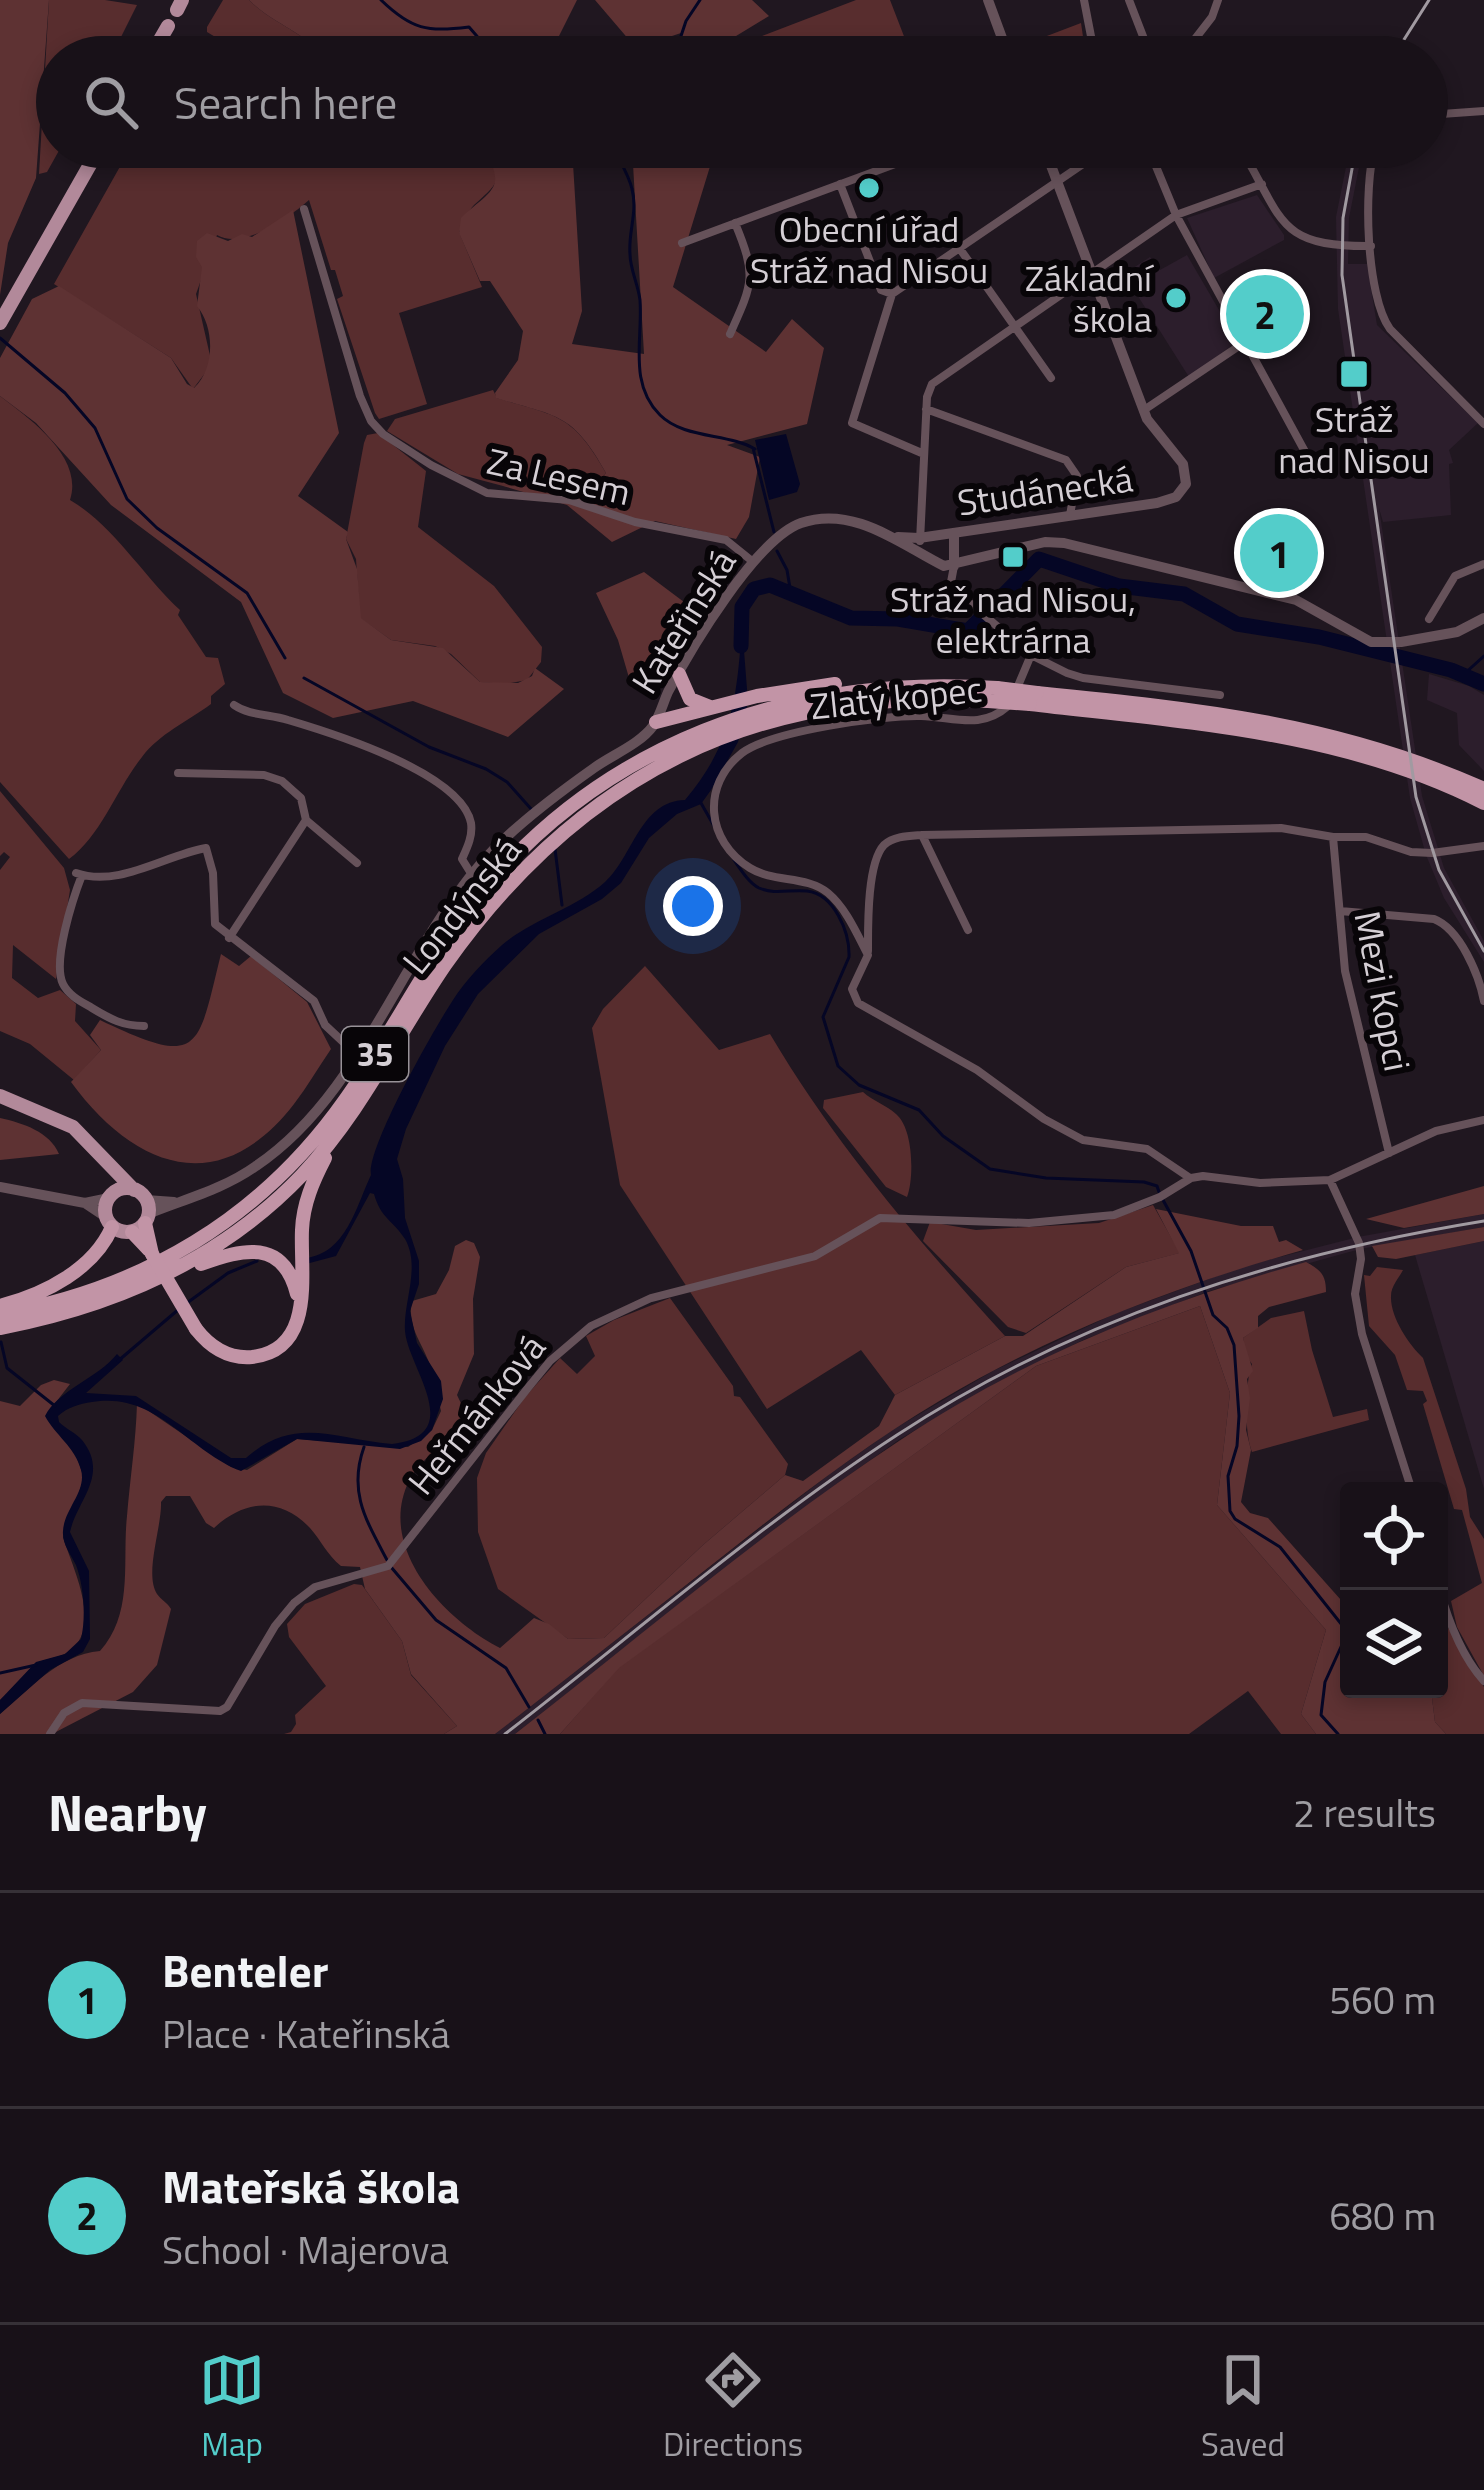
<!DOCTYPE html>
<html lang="en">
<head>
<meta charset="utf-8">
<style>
  :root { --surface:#181118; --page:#211a21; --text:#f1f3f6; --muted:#9f9da2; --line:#363137; --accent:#53cdca }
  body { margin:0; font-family:"Titillium Web",sans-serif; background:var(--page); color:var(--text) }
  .controls { position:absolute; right:36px; bottom:36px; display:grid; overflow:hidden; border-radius:12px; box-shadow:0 6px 18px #0003 }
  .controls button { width:108px; height:108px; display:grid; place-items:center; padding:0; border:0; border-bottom:3px solid var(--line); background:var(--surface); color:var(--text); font:60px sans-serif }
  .you { position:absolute; left:693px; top:906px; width:42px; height:42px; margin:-30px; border:9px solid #fff; border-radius:50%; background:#1a73e8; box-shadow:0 0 0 18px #1a73e833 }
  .badge { display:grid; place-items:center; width:78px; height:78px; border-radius:50%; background:var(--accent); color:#111; font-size:39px; font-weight:700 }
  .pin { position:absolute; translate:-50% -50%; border:6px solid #fff; box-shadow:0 3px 12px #0006 }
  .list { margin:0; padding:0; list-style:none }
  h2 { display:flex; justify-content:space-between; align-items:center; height:156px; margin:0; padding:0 48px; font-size:51px }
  h2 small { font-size:39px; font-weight:400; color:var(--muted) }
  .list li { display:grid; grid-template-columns:78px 1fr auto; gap:36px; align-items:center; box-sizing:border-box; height:216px; padding:0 48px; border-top:3px solid var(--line) }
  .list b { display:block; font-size:45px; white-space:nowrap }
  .list p { margin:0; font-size:39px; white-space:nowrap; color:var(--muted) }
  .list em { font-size:39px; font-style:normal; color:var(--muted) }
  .icon { flex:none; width:66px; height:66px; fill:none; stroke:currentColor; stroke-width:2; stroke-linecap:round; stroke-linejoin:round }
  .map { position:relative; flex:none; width:1484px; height:1734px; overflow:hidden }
  .search { position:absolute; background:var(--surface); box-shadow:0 6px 18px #0003; left:36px; right:36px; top:36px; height:132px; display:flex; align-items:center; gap:30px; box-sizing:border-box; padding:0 42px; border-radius:66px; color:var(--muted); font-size:45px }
  .sheet { height:588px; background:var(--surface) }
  nav { display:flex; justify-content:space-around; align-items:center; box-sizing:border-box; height:168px; border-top:3px solid var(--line); background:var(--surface); font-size:33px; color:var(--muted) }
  nav a { display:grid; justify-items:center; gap:6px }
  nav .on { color:var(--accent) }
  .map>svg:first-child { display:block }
</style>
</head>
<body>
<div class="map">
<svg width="1484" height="1734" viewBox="0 0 1484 1734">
  <rect width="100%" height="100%" fill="#201720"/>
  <!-- built -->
  <path fill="#2c1e2c" d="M1350 147H1363L1349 218 1348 264H1367L1377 325 1478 423 1449 450 1453 463 1449 464 1451 515 1383 522 1379 508 1422 796 1444 868 1484 941V962L1444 898 1426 855 1410 798 1338 309 1336 217Z
    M1257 195 1284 235V240L1214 278 1187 218Z
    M1187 255 1226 322 1223 324 1234 344 1189 377 1124 274 1150 257 1160 270Z
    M1290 277 1298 333 1257 355 1231 309Z
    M1429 674 1469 686 1484 695V771L1459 745 1457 713 1427 700Z
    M1484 1214V1227L1360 1249 1209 1291 1083 1340 998 1382 900 1439 838 1483 515 1734H495L831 1473 894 1429 993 1371 1114 1314 1241 1267 1358 1237Z
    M1484 1241V1489L1415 1255Z"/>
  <!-- green -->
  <path fill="#582d2e" d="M49 0H105L137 5 111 57H57V147H61L47 172 39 174Z
    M223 0H249C272 23 304 32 325 57H207L222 41 207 32V27Z
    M856 0H890L912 57H725L723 51Z
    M1081 23 1086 57H1016L1013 49Z
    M131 147H481C504 182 500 181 474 205 468 211 463 225 459 232L482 287 399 313 427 404 379 419 375 413 337 299 343 296 335 270H331L309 200C289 218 243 250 217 235L196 294 211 360 209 368 193 389 171 358 54 284Z
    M493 390 497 398C558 417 572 413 606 473L595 487 503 486 458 474 387 431 395 419Z
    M0 396C30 419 84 457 70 500 112 524 145 578 180 610L178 615 206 657 218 658 225 684 211 696V704C188 721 159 734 142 757 117 788 101 836 69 859L0 782Z
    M378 433 426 471 418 527 494 586 542 647 541 662 527 680 506 684 480 682 451 654 435 646 391 640 360 618 356 559 346 539 364 443 367 435Z
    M0 791 64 868 70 890 56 979 13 945 12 978 38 998 60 990 76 1004 75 1021 101 1050 74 1080 30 1044 0 1031V870L10 857 4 852 0 856Z
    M645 966 719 1050 770 1034C837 1147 917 1239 1005 1336L895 1395 861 1350 767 1409 620 1185 592 1028 603 1009Z
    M863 1092C873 1101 886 1105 896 1114 914 1129 914 1179 907 1197L886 1187 823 1108 824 1100Z
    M1153 1205 1180 1253 1126 1267 1026 1333 1008 1327 923 1241 930 1222 976 1230 1099 1223Z
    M1377 1267 1403 1270C1399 1278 1391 1286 1391 1296 1390 1317 1409 1345 1423 1358L1466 1489 1470 1517 1484 1539V1676L1457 1627 1451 1601 1482 1583 1462 1510 1454 1509 1423 1404 1427 1401 1423 1391 1407 1390 1395 1355 1369 1326 1364 1275 1370 1276Z
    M670 1298 733 1386 734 1396 740 1397 788 1464 785 1475 703 1545 604 1638 568 1639 498 1589 478 1532 477 1478 486 1453 525 1397 560 1358 577 1374 595 1356 586 1336 614 1320Z
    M1200 1306 1230 1393 1217 1505 1326 1630 1301 1714 1316 1734H1281L1248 1691 1189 1734H560L618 1668 1036 1366Z
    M1304 1311 1312 1350 1333 1417 1367 1409 1369 1420 1252 1452C1244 1433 1245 1382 1252 1364L1246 1356 1243 1338 1271 1318Z
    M354 1584 362 1585 402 1641 411 1675 457 1726 444 1734H284L291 1732 296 1724 295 1715 326 1686 289 1637 287 1624 305 1604Z
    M1439 1613 1484 1687V1734H1446L1435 1722 1432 1698 1419 1689H1439Z"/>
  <!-- forest -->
  <path fill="#5e3233" d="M0 0H49L36 178 8 243 0 295Z
    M249 0H577L559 36 561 57H325C304 32 272 23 249 0Z
    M595 0H752L769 16 718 47 721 57H673L681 33 636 48Z
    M481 147H572L582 311 572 344 644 354 632 147H716L673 287 766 352 792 319 824 348 807 424 727 445 760 457 749 517 736 539 655 521 612 542 567 505 503 486 594 487 606 473C572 412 557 417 496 398L495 393 518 360 523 331 490 281H480L459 233 461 218C490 190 510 189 481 147Z
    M293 210 339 433 298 496 348 532 346 539 357 569 361 618 391 640 443 648 480 682 518 683 532 676 535 668 564 689 508 737 413 701 333 718 283 693 241 602 111 505 36 423 0 396V358L32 299 59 286 171 358 187 384 194 388C215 369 215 328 197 306L202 267 196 257 197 241 207 233 228 241 242 234 252 237Z
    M644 572 696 611 632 688 618 640 596 593Z
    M221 954 239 966 251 956 307 1002 331 1049C318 1068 307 1087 294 1104 219 1201 134 1168 71 1082L101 1050 90 1035 100 1020C202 1069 197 1050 221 954Z
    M0 1118C23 1123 50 1132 59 1154L0 1160Z
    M1484 1186V1214L1404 1228 1366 1219Z
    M1156 1209 1241 1226H1273L1279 1242 1286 1240 1303 1250C1176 1286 1054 1333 941 1400 862 1447 790 1503 718 1560 644 1618 570 1676 495 1734H444L457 1726 411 1674 402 1641 365 1589 360 1567 341 1566C327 1555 321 1540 310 1528 279 1495 243 1501 214 1528L206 1523 190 1496H166L161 1502C162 1527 144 1574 157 1594 161 1600 168 1603 171 1609L157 1665 133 1692 52 1734H0V1714C31 1688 58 1655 100 1651 134 1613 122 1562 127 1516 130 1478 136 1441 137 1403L231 1467 247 1470 297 1439 408 1447 432 1430 441 1411C437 1395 435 1376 428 1360 420 1340 407 1325 412 1301L436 1294 449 1270 455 1246 466 1240 474 1243 480 1257 473 1299 474 1354 457 1395 469 1420C451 1442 422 1455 409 1481 376 1548 445 1620 500 1648L534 1618 549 1624 568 1639 604 1638 703 1545 785 1475 803 1481 879 1426 895 1395 1005 1336H1023L1126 1267 1179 1253Z
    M1484 1227V1241L1396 1259 1378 1257 1372 1246Z
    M1306 1262C1321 1270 1326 1275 1326 1292L1269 1307 1258 1316V1328L1243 1338 1253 1371 1247 1379 1250 1398 1246 1430 1251 1450 1241 1502 1250 1513 1268 1518 1349 1609V1689H1419L1432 1698 1435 1722 1446 1734H1316L1301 1714 1326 1630 1217 1505 1230 1393 1200 1306 1036 1366 619 1668 560 1734H515C641 1636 765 1529 899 1441 1023 1358 1162 1302 1306 1262Z
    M54 1380 70 1384 46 1415 76 1455 82 1472 83 1481 63 1537C72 1567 104 1628 68 1652 58 1659 42 1658 33 1666 22 1677 13 1690 0 1700V1401L20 1406 41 1385Z"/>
  <!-- water -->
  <path fill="#050625" d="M786 434 800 484 797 492 769 500 755 440Z
    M742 625 748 702 738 742 711 790 701 804 677 814 649 838 621 883 602 899 539 934 478 994 445 1046 406 1129 397 1159 403 1179 405 1218 419 1261V1284L410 1311 417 1343 441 1381 443 1399 432 1430 421 1441 400 1449 297 1439 241 1471C187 1450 156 1391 92 1402 79 1404 68 1407 58 1416L59 1422C66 1429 76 1433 82 1440 110 1475 77 1500 70 1532L89 1571 90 1639 83 1652 50 1670 0 1714V1700L36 1662 65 1654 81 1639C86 1618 84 1586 76 1565 70 1553 62 1544 63 1531 64 1509 87 1491 81 1470 75 1447 55 1435 45 1416 58 1390 98 1378 117 1354L123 1360 86 1393 136 1396 231 1458H246C295 1415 333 1439 392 1444 468 1435 408 1368 405 1331 403 1302 421 1267 405 1239 393 1220 381 1219 374 1194L370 1193 336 1256 306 1264V1258C346 1253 356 1207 371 1175 366 1149 435 1027 453 1000 465 981 485 960 502 945 533 919 576 908 605 882 633 857 640 801 685 800 733 743 737 697 742 625Z"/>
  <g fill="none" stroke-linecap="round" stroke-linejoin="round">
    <!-- stream -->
    <path stroke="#050625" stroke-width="3" d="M381 0C412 30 427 32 469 27L495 57
      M674 57 686 21 700 0
      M613 147C619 160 629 175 632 189 638 212 628 232 630 254 630 269 638 284 640 300 643 339 628 383 660 415 684 439 728 433 755 449
      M0 338 65 393 95 428 127 499 157 528 247 593 285 658
      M753 448 774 532
      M777 551 787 570 791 594
      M1463 675 1484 656
      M304 678 429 747 486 769 507 782 532 810
      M701 803 714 826
      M555 849 562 905
      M734 860C741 870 749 883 759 888 775 895 791 889 807 891 834 894 850 932 849 957L823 1017 838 1066 859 1085 919 1110 943 1136 990 1169 1046 1178 1144 1182 1157 1186 1159 1192
      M1163 1200 1191 1251 1213 1315 1227 1328 1234 1345 1239 1416 1237 1446 1228 1476 1230 1511 1235 1519 1280 1547 1342 1625 1345 1638 1325 1682 1321 1715 1338 1734
      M187 1303 228 1273 257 1261
      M1 1342 7 1368 55 1406
      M118 1361 179 1309
      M364 1447C348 1492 366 1520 387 1560
      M391 1567 436 1620 506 1668 529 1707
      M0 1673 36 1665
      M538 1720 545 1734"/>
    <!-- river -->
    <path stroke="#050625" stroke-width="15" d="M741 646 742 607 754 589 770 585 851 618 898 619 968 631 1039 559 1119 586 1184 594 1237 624 1319 637 1451 670 1484 684"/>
    <!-- minor -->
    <path stroke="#66525a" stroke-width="8" d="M1084 0 1095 57
      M1129 0 1151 57
      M1181 57 1212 17 1218 0
      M1427 115 1484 111
      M1148 147 1176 215 1309 459
      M1240 147C1284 220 1276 247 1371 246
      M1375 147C1363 186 1366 296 1390 329L1484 424
      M840 184 881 290 892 294
      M304 209 360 396 371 421 383 434 431 465 487 493 569 500 635 522 726 540 752 561
      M682 243 941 147
      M960 249 1051 378
      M730 334C753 283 757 276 735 223
      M926 409 1066 460 1077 476 1070 515
      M1144 410 1245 342
      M924 454 852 423 892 294 1108 147
      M920 541 927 397 932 384 1176 215 1262 184
      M954 566 951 582 958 593 1031 655 1067 673 1083 678 1220 695
      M1429 619 1455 576 1484 564
      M1015 693 1031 655
      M234 705C250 716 270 714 288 720 332 733 461 773 471 823 473 836 467 848 462 859L472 875
      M1008 706C981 730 954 717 921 716 884 715 771 731 742 753 701 785 706 841 750 868 774 883 806 875 828 893 846 908 857 934 868 955L852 989 858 1003 977 1070 1044 1119 1083 1140 1147 1149 1190 1178
      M178 773 264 775 282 781 301 798 306 820 357 863
      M1333 837 1345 971 1389 1153
      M76 873C119 888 165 855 206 848L213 873 215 924 314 1001 325 1025 356 1054
      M82 875C73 898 52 962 63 984 69 996 82 1002 92 1008 110 1019 123 1026 144 1026
      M1340 911 1434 919C1460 929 1479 975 1484 1001
      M968 930 922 835 1281 828 1333 837H1366L1411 852 1432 853 1484 846
      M229 938 306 820
      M868 951C868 926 867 863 884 845 894 836 909 836 922 835
      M1330 1180 1359 1243 1361 1259 1355 1294 1362 1334 1412 1491
      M1439 1588C1448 1620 1462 1657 1484 1681
      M50 1734 64 1713 82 1703 220 1711 227 1707 275 1626 294 1603 315 1587 388 1566 527 1389 550 1361 591 1326 651 1298 815 1256 880 1218 1029 1223 1114 1215 1160 1197 1191 1178 1203 1176 1260 1183 1330 1180 1436 1131 1484 1120"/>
    <!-- tertiary -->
    <path stroke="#66525a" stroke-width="10" d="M988 0 1009 57
      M954 533V566
      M898 537 919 538 1157 503 1176 497 1186 484 1183 464 1147 419 1044 147
      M0 1187 85 1203 109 1198
      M146 1200 174 1202
      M85 1203 106 1217
      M148 1214C185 1199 224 1189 256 1166 366 1092 403 943 495 848 525 818 560 792 594 768 612 755 640 744 653 726 660 716 663 703 668 692 691 648 756 539 801 523 854 505 900 544 944 566L1045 542 1064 543 1296 600 1371 642H1401L1457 632 1484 618"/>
    <!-- primary -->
    <path stroke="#b2899a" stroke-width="14" d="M177 10 182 0
      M150 57 168 26
      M0 323 100 147
      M0 1096 73 1127 134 1190
      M105 1210a22 22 0 1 1 44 0a22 22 0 1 1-44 0Z"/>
    <!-- trunk -->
    <path stroke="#c294a6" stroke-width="14" d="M679 674 690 699 710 707
      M1037 693C1197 709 1336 723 1484 789
      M1030 704C1183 722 1344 731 1484 803
      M656 722 757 696 835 684
      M145 1223 152 1254
      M132 1232 149 1250
      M201 1264C243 1249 283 1238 297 1294
      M3 1305C45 1294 94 1269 112 1227
      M0 1314C142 1289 261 1219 345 1100 389 1039 422 970 468 910 597 742 791 674 997 688
      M0 1328C115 1306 220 1261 302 1175 361 1113 397 1035 445 965 579 775 755 686 988 701
      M196 1329C210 1347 228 1359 252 1357 316 1350 300 1273 302 1230 303 1204 313 1181 325 1158"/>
    <!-- rail -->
    <path stroke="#a19aa1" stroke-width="3" d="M1393 57 1429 0
      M1356 147 1343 218 1342 275 1416 797 1439 870 1484 951
      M505 1734C634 1634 760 1524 897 1435 1076 1318 1275 1255 1484 1221"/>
    <!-- trunk-bridge -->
    <path stroke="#c294a6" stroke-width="14" d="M997 688 1037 693
      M988 701 1030 704
      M152 1254 196 1329"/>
  </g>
  <!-- markers -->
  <g fill="#53cdca" stroke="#080508" stroke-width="4.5">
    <circle cx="869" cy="188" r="12"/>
    <circle cx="1176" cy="298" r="12"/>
    <rect x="1339" y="359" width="30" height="30" rx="6"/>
    <rect x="1001" y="545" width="24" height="24" rx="6"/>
  </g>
  <g text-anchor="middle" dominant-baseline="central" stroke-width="12" stroke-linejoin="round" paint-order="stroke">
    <!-- shield labels -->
    <rect fill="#080508" stroke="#989298" stroke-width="3" x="342" y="1027" width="66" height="54" rx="9"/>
    <g font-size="33" font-weight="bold" fill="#d5cfd5">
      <text x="375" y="1054">35</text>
    </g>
    <!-- poi labels -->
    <g font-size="36" fill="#d5cfd5" stroke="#080508">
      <text x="869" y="228">Obecní úřad<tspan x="869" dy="41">Stráž nad Nisou</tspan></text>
      <text x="1152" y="277" text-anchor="end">Základní<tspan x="1152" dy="41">škola</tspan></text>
      <text x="1354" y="418">Stráž<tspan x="1354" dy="41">nad Nisou</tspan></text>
      <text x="1013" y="598">Stráž nad Nisou,<tspan x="1013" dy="41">elektrárna</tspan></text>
    </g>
    <!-- street labels -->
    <g font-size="36" fill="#d5cfd5" stroke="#080508">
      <text transform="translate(559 476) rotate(13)">Za Lesem</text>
      <text transform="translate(1045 490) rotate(-8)">Studánecká</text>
      <text transform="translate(683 621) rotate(-58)">Kateřinská</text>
      <text transform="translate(896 697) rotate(-6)">Zlatý kopec</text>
      <text transform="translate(461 905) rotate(-51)">Londýnská</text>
      <text transform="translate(1383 991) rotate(79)">Mezi Kopci</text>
      <text transform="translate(476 1414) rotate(-51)">Heřmánková</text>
    </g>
  </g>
</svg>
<div class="controls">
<button><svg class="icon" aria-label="locate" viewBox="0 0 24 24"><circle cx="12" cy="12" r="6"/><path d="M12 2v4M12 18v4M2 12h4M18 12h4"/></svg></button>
<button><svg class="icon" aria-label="layers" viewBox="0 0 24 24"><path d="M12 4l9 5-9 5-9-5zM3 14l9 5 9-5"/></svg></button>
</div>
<div class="you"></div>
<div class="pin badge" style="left:1279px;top:553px">1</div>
<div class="pin badge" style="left:1265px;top:314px">2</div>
<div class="search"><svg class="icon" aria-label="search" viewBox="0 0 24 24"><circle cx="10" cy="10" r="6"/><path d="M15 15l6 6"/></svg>Search here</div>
</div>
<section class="sheet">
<h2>Nearby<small>2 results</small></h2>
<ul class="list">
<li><span class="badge">1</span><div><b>Benteler</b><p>Place · Kateřinská</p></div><em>560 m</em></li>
<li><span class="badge">2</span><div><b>Mateřská škola</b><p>School · Majerova</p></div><em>680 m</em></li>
</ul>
</section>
<nav>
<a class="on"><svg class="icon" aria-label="map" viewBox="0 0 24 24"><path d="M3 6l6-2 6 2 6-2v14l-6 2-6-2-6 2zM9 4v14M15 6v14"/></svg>Map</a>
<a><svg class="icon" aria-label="directions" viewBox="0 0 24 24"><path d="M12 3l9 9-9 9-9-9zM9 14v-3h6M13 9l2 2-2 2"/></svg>Directions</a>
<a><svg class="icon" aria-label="saved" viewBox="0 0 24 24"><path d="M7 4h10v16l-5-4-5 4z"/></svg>Saved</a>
</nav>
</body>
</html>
